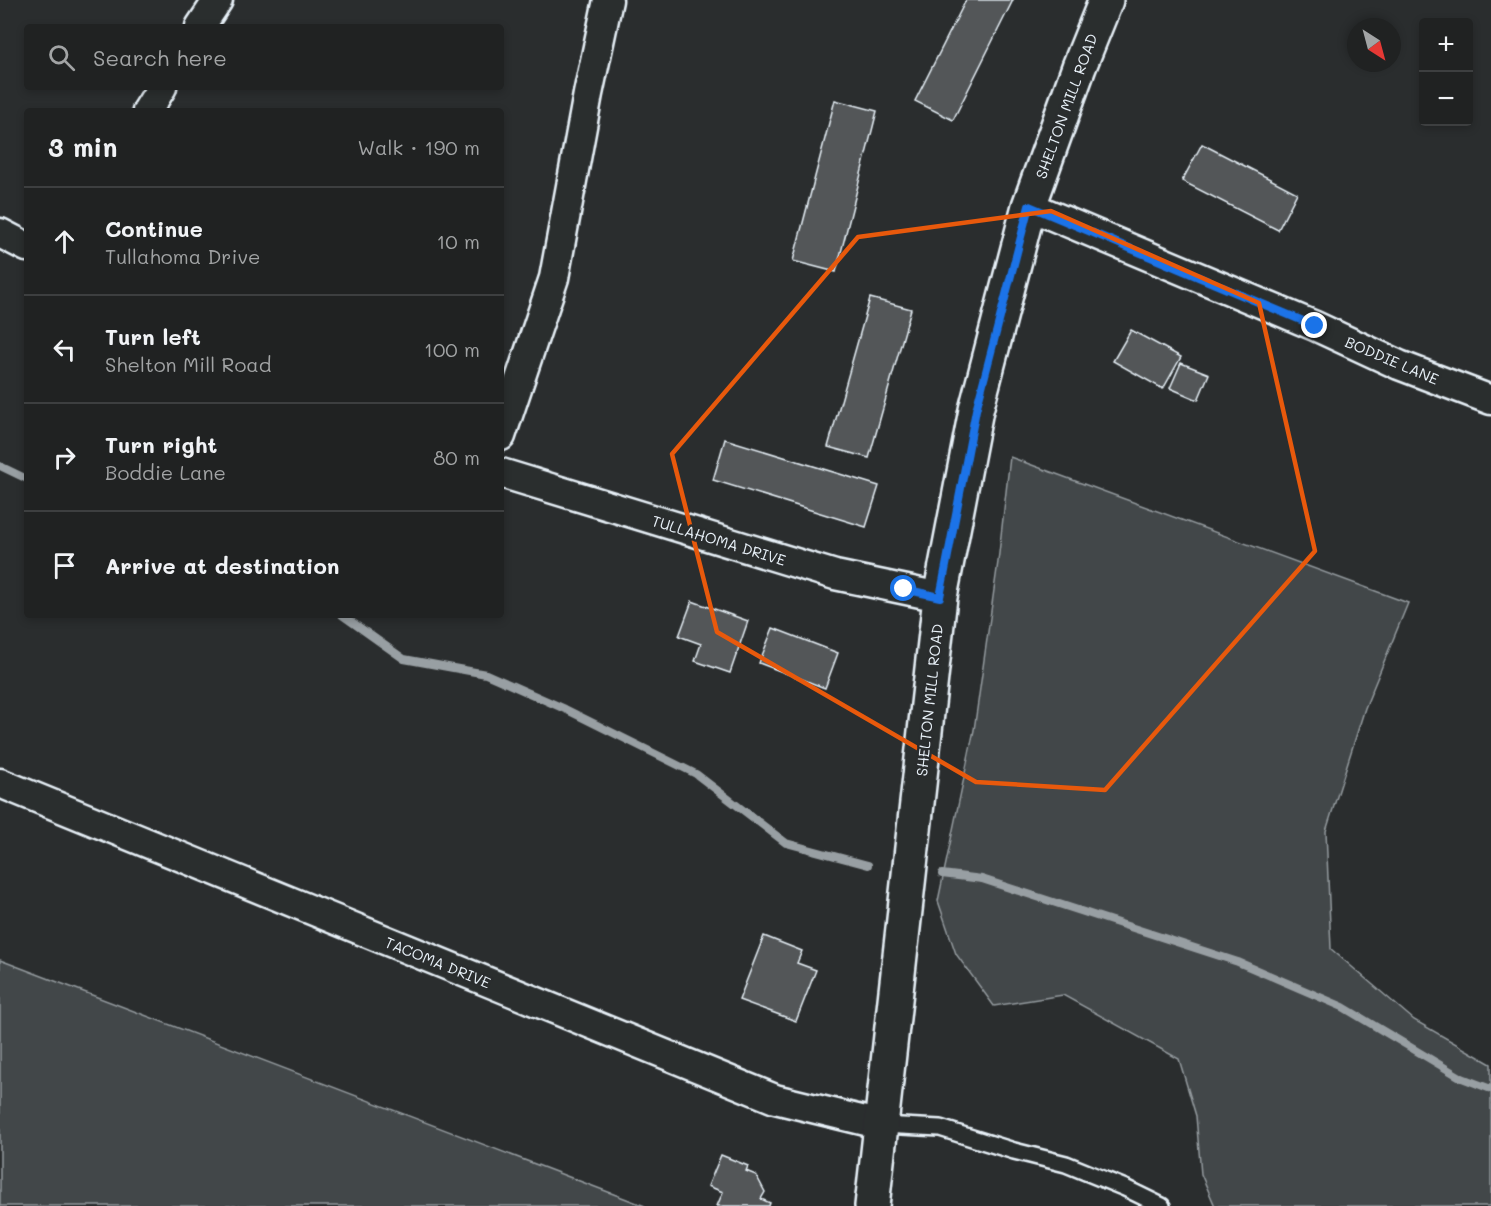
<!DOCTYPE html>
<html lang="en">
<head>
<meta charset="utf-8">
<style>
  :root { --surface:#202222; --page:#282a2a; --text:#f1f3f6; --muted:#a2a4a5; --line:#3d3f40 }
  body { margin:0; font-family:Mali,sans-serif; background:var(--page); color:var(--text) }
  .controls { position:absolute; right:18px; top:18px; display:grid; overflow:hidden; border-radius:6px; box-shadow:0 3px 9px #0003 }
  .controls button { width:54px; height:54px; display:grid; place-items:center; padding:0; border:0; border-bottom:2px solid var(--line); background:var(--surface); color:var(--text); font:30px sans-serif }
  .compass { position:absolute; left:1347px; top:18px; width:54px; height:54px; border-radius:50%; background:var(--surface); box-shadow:0 3px 9px #0003; rotate:144deg }
  .stop { position:absolute; width:18px; height:18px; margin:-14px; border:4px solid #1a73e8; border-radius:50%; background:#fff }
  .stop.end { background:#1a73e8; border-color:#fff; box-shadow:0 2px 6px #0008 }
  .list { margin:0; padding:0; list-style:none }
  h2 { display:flex; justify-content:space-between; align-items:center; height:78px; margin:0; padding:0 24px; font-size:26px }
  h2 small { font-size:20px; font-weight:400; color:var(--muted) }
  .list li { display:grid; grid-template-columns:39px 1fr auto; gap:18px; align-items:center; box-sizing:border-box; height:108px; padding:0 24px; border-top:2px solid var(--line) }
  .list b { display:block; font-size:22px; white-space:nowrap }
  .list p { margin:0; font-size:20px; white-space:nowrap; color:var(--muted) }
  .list em { font-size:20px; font-style:normal; color:var(--muted) }
  .icon { flex:none; width:33px; height:33px; fill:none; stroke:currentColor; stroke-width:2; stroke-linecap:round; stroke-linejoin:round }
  .map { position:relative; flex:none; width:1491px; height:1206px; overflow:hidden }
  .search { position:absolute; background:var(--surface); box-shadow:0 3px 9px #0003; left:24px; top:24px; width:480px; height:66px; display:flex; align-items:center; gap:15px; box-sizing:border-box; padding:0 21px; border-radius:6px; color:var(--muted); font-size:22px }
  .panel { position:absolute; background:var(--surface); box-shadow:0 3px 9px #0003; left:24px; top:108px; width:480px; height:510px; border-radius:6px }
  .map>svg:first-child { display:block }
</style>
</head>
<body>
<div class="map">
<svg width="1491" height="1206" viewBox="0 0 1491 1206">
  <rect width="100%" height="100%" fill="#2a2d2e"/>
  <filter id="ink" filterUnits="userSpaceOnUse"><feTurbulence type="fractalNoise" baseFrequency=".0167" numOctaves="2"/><feDisplacementMap in="SourceGraphic" scale="12" xChannelSelector="R" yChannelSelector="G"/><feConvolveMatrix kernelMatrix="1 2 1 2 8 2 1 2 1" color-interpolation-filters="sRGB"/></filter>
  <g filter="url(#ink)">
    <!-- green -->
    <path fill="#424648" stroke="#959ca0" stroke-width="1.5" d="M1010 457 1408 603 1365 708 1326 831 1331 949 1414 1020 1491 1064V1206H1215L1201 1174 1196 1116 1179 1059 1063 995 994 1006 956 954 938 901 974 730 998 562Z
      M0 960 645 1206H0Z"/>
    <g fill="none" stroke-linecap="round" stroke-linejoin="round">
      <!-- stream -->
      <path stroke="#989fa3" stroke-width="8" d="M0 466 27 479
        M342 615 404 659 486 674 565 709 696 774 786 843 868 865
        M942 874 982 879 1238 962 1343 1007 1462 1078 1491 1089"/>
    </g>
    <!-- building -->
    <path fill="#535759" stroke="#e8f1f8" stroke-width="1.5" d="M966 0H1013L953 120 915 101Z
      M835 100 877 111 836 272 793 261Z
      M1202 144 1297 193 1278 230 1182 181Z
      M870 298 911 309 869 458 828 447Z
      M1131 330 1181 357 1163 389 1113 361Z
      M1181 363 1209 374 1198 400 1170 388Z
      M725 439 879 486 866 527 713 480Z
      M692 601 748 621 730 673 695 661 701 644 679 636Z
      M773 628 838 653 825 688 759 663Z
      M764 936 802 951 797 963 816 970 796 1021 739 1000Z
      M721 1155 748 1166 746 1171 756 1175 765 1192 761 1199 770 1203 769 1206H717L723 1192 708 1186Z"/>
    <g fill="none" stroke-linecap="round" stroke-linejoin="round">
      <!-- service casing -->
      <g stroke="#e8f1f8" stroke-width="20">
        <path id="service" d="M882 1125 940 1128 1014 1151 1066 1164 1125 1188 1162 1206"/>
      </g>
      <!-- minor casing -->
      <g stroke="#e8f1f8" stroke-width="33">
        <path id="minor" d="M200 27 218 0
          M147 111 162 87
          M1029 206 1315 326 1399 365 1491 400
          M0 233 27 247
          M501 436 554 278 588 94 608 0
          M501 473 835 575 940 597
          M0 783 775 1099 882 1125"/>
      </g>
      <!-- tertiary casing -->
      <g stroke="#e8f1f8" stroke-width="38">
        <path id="tertiary" d="M872 1206 940 597 976 410 1029 206 1079 67 1106 0"/>
      </g>
      <!-- service -->
      <use href="#service" stroke="#2a2d2e" stroke-width="15"/>
      <!-- minor -->
      <use href="#minor" stroke="#2a2d2e" stroke-width="28"/>
      <!-- tertiary -->
      <use href="#tertiary" stroke="#2a2d2e" stroke-width="33"/>
    </g>
  </g>
  <g fill="none" stroke-linecap="round" stroke-linejoin="round" filter="url(#ink)">
    <!-- route -->
    <path stroke="#1a73e8" stroke-width="8" d="M904 589 940 597 976 410 1029 206 1315 326"/>
  </g>
  <!-- marked area -->
  <path fill="none" stroke="#e8590c" stroke-width="4.5" stroke-linejoin="round" d="M1051 211 1259 303 1315 551 1105 790 976 782 717 632 672 454 858 237Z"/>
  <g text-anchor="middle" dominant-baseline="central" stroke-width="5" stroke-linejoin="round" paint-order="stroke">
    <!-- street labels -->
    <g font-size="15" fill="#e8f1f8" stroke="#2a2d2e">
      <text transform="translate(1066 106) rotate(-70)">SHELTON MILL ROAD</text>
      <text transform="translate(1392 360) rotate(23)">BODDIE LANE</text>
      <text transform="translate(719 540) rotate(17)">TULLAHOMA DRIVE</text>
      <text transform="translate(929 700) rotate(-84)">SHELTON MILL ROAD</text>
      <text transform="translate(438 962) rotate(22)">TACOMA DRIVE</text>
    </g>
  </g>
</svg>
<div class="controls">
<button>+</button>
<button>−</button>
</div>
<svg class="compass" viewBox="-18 -18 36 36"><path d="M0-13l5 13h-10z" fill="#e53935"/><path d="M0 13l5-13h-10z" fill="#a2a4a5"/></svg>
<div class="stop" style="left:904px;top:589px"></div>
<div class="stop end" style="left:1315px;top:326px"></div>
<div class="search"><svg class="icon" aria-label="search" viewBox="0 0 24 24"><circle cx="10" cy="10" r="6"/><path d="M15 15l6 6"/></svg>Search here</div>
<section class="panel">
<h2>3 min<small>Walk · 190 m</small></h2>
<ul class="list">
<li><svg class="icon" aria-label="ahead" viewBox="0 0 24 24"><path d="M12 20V5M6 11l6-6 6 6"/></svg><div><b>Continue</b><p>Tullahoma Drive</p></div><em>10 m</em></li>
<li><svg class="icon" aria-label="left" viewBox="0 0 24 24"><path d="M17 20v-9H6M10 6l-5 5 5 5"/></svg><div><b>Turn left</b><p>Shelton Mill Road</p></div><em>100 m</em></li>
<li><svg class="icon" aria-label="right" viewBox="0 0 24 24"><path d="M7 20v-9h11M14 6l5 5-5 5"/></svg><div><b>Turn right</b><p>Boddie Lane</p></div><em>80 m</em></li>
<li><svg class="icon" aria-label="arrive" viewBox="0 0 24 24"><path d="M6 21V4h12l-3 4 3 4H6"/></svg><div><b>Arrive at destination</b></div></li>
</ul>
</section>
</div>
</body>
</html>
